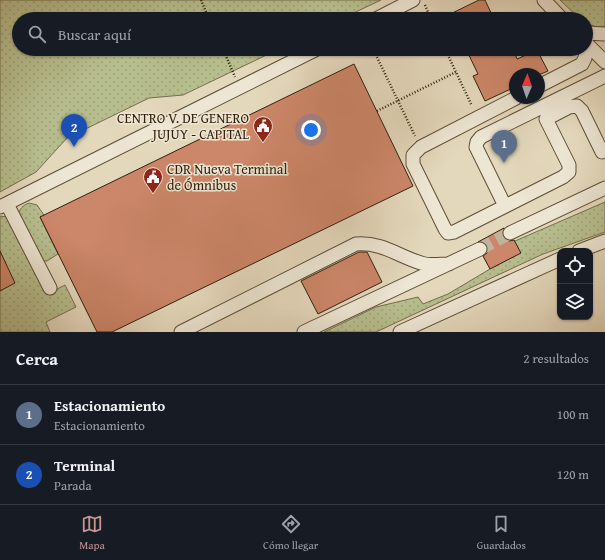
<!DOCTYPE html>
<html lang="es">
<head>
<meta charset="utf-8">
<style>
  :root { --surface:#171b24; --page:#242831; --text:#f1f3f6; --muted:#9ea1a6; --line:#363941; --accent:#c59692 }
  body { margin:0; font-family:"Gentium Book Plus",serif; background:var(--page); color:var(--text) }
  .controls { position:absolute; right:12px; bottom:12px; display:grid; overflow:hidden; border-radius:8px; box-shadow:0 1px 3px #0004 }
  .controls button { width:36px; height:36px; display:grid; place-items:center; padding:0; border:0; border-bottom:1px solid var(--line); background:var(--surface); color:var(--text); font:20px sans-serif }
  .compass { position:absolute; left:509px; top:68px; width:36px; height:36px; border-radius:50%; background:var(--surface); box-shadow:0 1px 3px #0004; rotate:2deg }
  .you { position:absolute; left:311px; top:130px; width:14px; height:14px; margin:-10px; border:3px solid #fff; border-radius:50%; background:#1a73e8; box-shadow:0 0 0 6px #1a73e833 }
  .badge { display:grid; place-items:center; width:26px; height:26px; border-radius:50%; background:var(--accent); color:#fff; font-size:13px; font-weight:700 }
  .pin { position:absolute; translate:-50% -33px; filter:drop-shadow(0 1px 2px #0008) }
  .pin::after { content:''; position:absolute; top:21px; width:14px; height:12px; background:inherit; clip-path:polygon(0 0,100% 0,50% 100%) }
  .list { margin:0; padding:0; list-style:none }
  h2 { display:flex; justify-content:space-between; align-items:center; height:52px; margin:0; padding:0 16px; font-size:17px }
  h2 small { font-size:13px; font-weight:400; color:var(--muted) }
  .list li { display:grid; grid-template-columns:26px 1fr auto; gap:12px; align-items:center; box-sizing:border-box; height:60px; padding:0 16px; border-top:1px solid var(--line) }
  .list b { display:block; font-size:15px; white-space:nowrap }
  .list p { margin:0; font-size:13px; white-space:nowrap; color:var(--muted) }
  .list em { font-size:13px; font-style:normal; color:var(--muted) }
  .icon { flex:none; width:22px; height:22px; fill:none; stroke:currentColor; stroke-width:2; stroke-linecap:round; stroke-linejoin:round }
  .map { position:relative; flex:none; width:605px; height:332px; overflow:hidden }
  .search { position:absolute; background:var(--surface); box-shadow:0 1px 3px #0004; left:12px; right:12px; top:12px; height:44px; display:flex; align-items:center; gap:10px; box-sizing:border-box; padding:0 14px; border-radius:22px; color:var(--muted); font-size:15px }
  .sheet { height:172px; background:var(--surface) }
  nav { display:flex; justify-content:space-around; align-items:center; box-sizing:border-box; height:56px; border-top:1px solid var(--line); background:var(--surface); font-size:11px; color:var(--muted) }
  nav a { display:grid; justify-items:center; gap:2px }
  nav .on { color:var(--accent) }
  .map>svg:first-child { display:block }
</style>
</head>
<body>
<div class="map">
<svg width="605" height="332" viewBox="0 0 605 332">
  <defs>
    <pattern id="grass-dots" width="8" height="8" patternUnits="userSpaceOnUse"><rect width="8" height="8" fill="#b7be8e"/><path d="M2 2h.1M6 6h.1" fill="none" stroke="#9ea379" stroke-width="1.8" stroke-linecap="round"/></pattern>
  </defs>
  <rect width="100%" height="100%" fill="#e4d8bc"/>
  <filter id="stains"><feTurbulence type="fractalNoise" baseFrequency=".005" numOctaves="4"/><feColorMatrix values="0 0 0 0 .2 0 0 0 0 .09 0 0 0 0 .02 0 0 0 .5 -.17"/></filter>
  <radialGradient id="worn" r=".72"><stop offset=".6" stop-color="#630" stop-opacity="0"/><stop offset="1" stop-color="#630" stop-opacity=".3"/></radialGradient>
  <!-- grass -->
  <path fill="url(#grass-dots)" stroke="#746e4d" d="M0 0H381L341 19H19V49H279L183 95 149 98 67 138 36 172 0 192Z
    M560 0H605V27H596L586 23V19H580Z
    M605 202V232L543 254 376 332H324L376 307 418 297 423 304 448 294 490 269 515 241Z
    M29 203 37 205 44 215 40 217 58 254 47 261H42L18 216C20 208 22 206 29 203Z
    M0 216 7 217 47 294 65 285 76 307 46 322 50 332H0Z"/>
  <!-- building -->
  <path fill="#cc8669" stroke="#301f0c" d="M479 0H485L494 19H440Z
    M466 49H509L511 53 514 51 517 59 537 50 548 71 541 74H515V87L485 101 473 76 478 74Z
    M354 64 413 186 112 332H97L40 217Z
    M504 228 502 233 503 237 509 241 514 240 521 253 490 269 483 256 487 253V246L484 242H478Z
    M0 251 15 283 0 291Z
    M359 252H367L382 282 318 314 301 281Z"/>
  <g fill="none" stroke-linecap="round" stroke-linejoin="round">
    <!-- minor-tunnel -->
    <path stroke="#c0b399" stroke-width="13" stroke-dasharray="13 6" stroke-linecap="butt" d="M480 249 510 233"/>
    <!-- minor casing -->
    <g stroke="#5d4d38" stroke-width="15">
      <path id="minor" d="M544 0 562 19
        M376 19 413 0
        M586 33 605 34
        M586 43 605 62
        M539 86 582 64 585 58 586 49
        M516 98 421 147 413 155V164L445 229 448 233 454 232 563 177 569 172V165L546 119 569 107 577 106 582 111 602 152
        M7 204 50 288
        M505 206 476 147 477 142 481 137 605 76
        M0 207 317 49
        M510 233 605 188
        M579 251 605 241
        M181 332 356 244C382 242 398 256 421 263 430 266 440 264 449 264
        M304 332 480 249
        M400 332 560 259"/>
    </g>
    <!-- path -->
    <path stroke="#301f0c" stroke-width="2.5" stroke-dasharray="1 2" stroke-linecap="butt" d="M201 0 209 19
      M425 5 431 19
      M223 49 235 77
      M373 49 415 136
      M445 49 472 106
      M377 111 456 72"/>
    <!-- minor -->
    <use href="#minor" stroke="#ede6d3" stroke-width="13"/>
  </g>
  <!-- icons -->
  <defs>
    <g id="civic-pin" transform="scale(1)"><path d="M0 17L-7.5 6A9.5 9.5 0 1 1 7.5 6Z" fill="#8f2418" stroke="#ede6d3"/><path d="M-.6-6.5H3V-4.5H.6V-3L4-1V1h2V6H-6V1h2V-1L-.6-3ZM-1.2 2.5V6h2.4V2.5Z" fill="#fff"/></g>
  </defs>
  <g fill-rule="evenodd">
    <use href="#civic-pin" x="263" y="126"/>
    <use href="#civic-pin" x="153" y="177"/>
  </g>
  <g text-anchor="middle" dominant-baseline="central" stroke-width="3" stroke-linejoin="round" paint-order="stroke">
    <!-- poi labels -->
    <g font-size="14" fill="#301f0c" stroke="#ede6d3" text-anchor="end">
      <text x="249" y="118">CENTRO V. DE GENERO<tspan x="249" dy="16">JUJUY - CAPITAL</tspan></text>
      <text x="167" y="169" text-anchor="start">CDR Nueva Terminal<tspan x="167" dy="16">de Ómnibus</tspan></text>
    </g>
  </g>
  <rect width="100%" height="100%" filter="url(#stains)"/>
  <rect width="100%" height="100%" fill="url(#worn)"/>
</svg>
<div class="controls">
<button><svg class="icon" aria-label="locate" viewBox="0 0 24 24"><circle cx="12" cy="12" r="6"/><path d="M12 2v4M12 18v4M2 12h4M18 12h4"/></svg></button>
<button><svg class="icon" aria-label="layers" viewBox="0 0 24 24"><path d="M12 4l9 5-9 5-9-5zM3 14l9 5 9-5"/></svg></button>
</div>
<svg class="compass" viewBox="-18 -18 36 36"><path d="M0-13l5 13h-10z" fill="#e53935"/><path d="M0 13l5-13h-10z" fill="#9ea1a6"/></svg>
<div class="you"></div>
<div class="pin badge" style="left:504px;top:163px;background:#5c6f8a">1</div>
<div class="pin badge" style="left:74px;top:147px;background:#1a4fb4">2</div>
<div class="search"><svg class="icon" aria-label="search" viewBox="0 0 24 24"><circle cx="10" cy="10" r="6"/><path d="M15 15l6 6"/></svg>Buscar aquí</div>
</div>
<section class="sheet">
<h2>Cerca<small>2 resultados</small></h2>
<ul class="list">
<li><span class="badge" style="background:#5c6f8a">1</span><div><b>Estacionamiento</b><p>Estacionamiento</p></div><em>100 m</em></li>
<li><span class="badge" style="background:#1a4fb4">2</span><div><b>Terminal</b><p>Parada</p></div><em>120 m</em></li>
</ul>
</section>
<nav>
<a class="on"><svg class="icon" aria-label="map" viewBox="0 0 24 24"><path d="M3 6l6-2 6 2 6-2v14l-6 2-6-2-6 2zM9 4v14M15 6v14"/></svg>Mapa</a>
<a><svg class="icon" aria-label="directions" viewBox="0 0 24 24"><path d="M12 3l9 9-9 9-9-9zM9 14v-3h6M13 9l2 2-2 2"/></svg>Cómo llegar</a>
<a><svg class="icon" aria-label="saved" viewBox="0 0 24 24"><path d="M7 4h10v16l-5-4-5 4z"/></svg>Guardados</a>
</nav>
</body>
</html>
